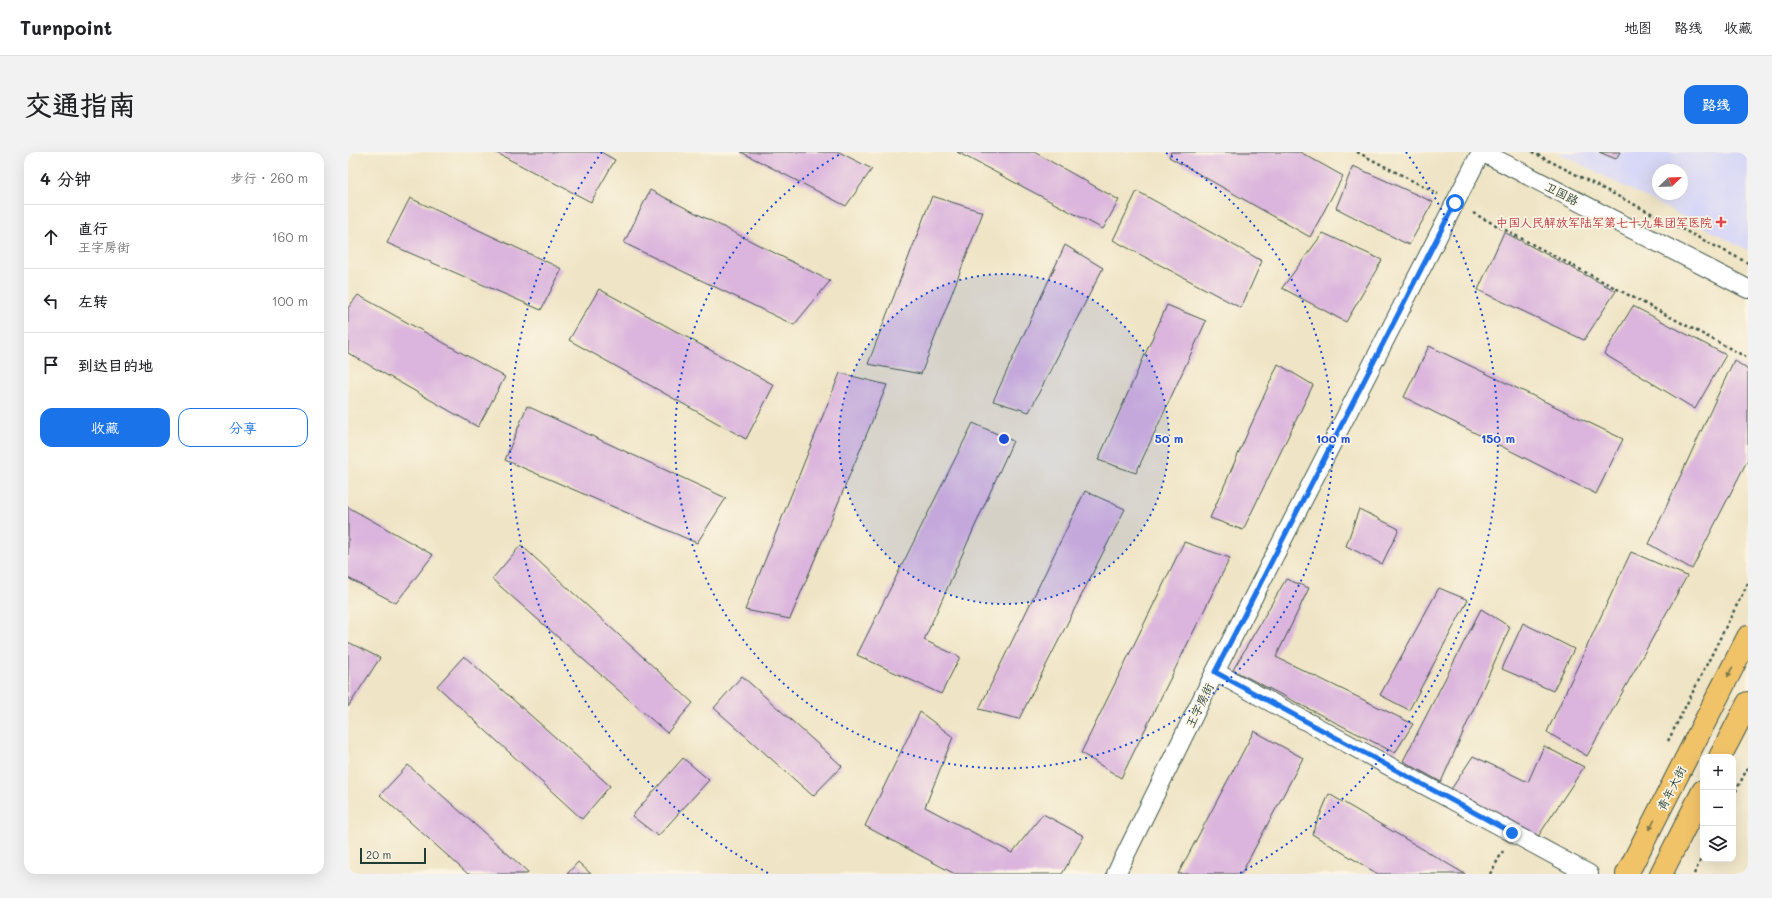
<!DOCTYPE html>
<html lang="zh">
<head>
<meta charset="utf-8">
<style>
  :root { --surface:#fff; --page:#f2f2f2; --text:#202124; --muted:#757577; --line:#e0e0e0; --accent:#1a73e8 }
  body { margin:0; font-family:Mali,"LXGW WenKai TC",sans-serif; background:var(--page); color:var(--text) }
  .controls { position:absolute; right:12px; bottom:12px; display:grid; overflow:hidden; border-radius:8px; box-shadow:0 4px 16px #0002 }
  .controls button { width:36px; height:36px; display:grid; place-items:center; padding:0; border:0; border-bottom:1px solid var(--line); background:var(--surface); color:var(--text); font:20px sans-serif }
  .compass { position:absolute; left:1304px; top:12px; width:36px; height:36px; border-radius:50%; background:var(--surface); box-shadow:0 4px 16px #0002; rotate:67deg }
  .scale { position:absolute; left:12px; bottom:10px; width:66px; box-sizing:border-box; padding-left:4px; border:2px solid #1f3d34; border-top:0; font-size:11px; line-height:14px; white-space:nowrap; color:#1f3d34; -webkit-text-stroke:3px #fcf5e5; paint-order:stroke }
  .stop { position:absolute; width:12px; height:12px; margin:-9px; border:3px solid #1a73e8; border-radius:50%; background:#fff }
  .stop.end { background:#1a73e8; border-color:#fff; box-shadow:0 1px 4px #0008 }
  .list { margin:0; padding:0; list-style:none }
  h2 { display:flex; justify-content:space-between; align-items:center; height:52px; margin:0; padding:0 16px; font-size:17px }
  h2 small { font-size:13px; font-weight:400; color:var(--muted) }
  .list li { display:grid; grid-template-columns:26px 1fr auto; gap:12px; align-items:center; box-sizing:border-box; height:64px; padding:0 16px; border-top:1px solid var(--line) }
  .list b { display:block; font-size:15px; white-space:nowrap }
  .list p { margin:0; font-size:13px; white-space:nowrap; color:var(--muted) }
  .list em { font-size:13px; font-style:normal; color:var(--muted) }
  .actions { display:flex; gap:8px; padding:12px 16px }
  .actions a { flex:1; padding:9px 0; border:1px solid var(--accent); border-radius:12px; text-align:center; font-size:14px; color:var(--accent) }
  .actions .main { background:var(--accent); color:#fff }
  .icon { flex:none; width:22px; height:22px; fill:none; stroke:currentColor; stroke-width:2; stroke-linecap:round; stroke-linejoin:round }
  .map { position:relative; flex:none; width:1400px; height:722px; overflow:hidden; border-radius:12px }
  header { display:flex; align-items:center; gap:24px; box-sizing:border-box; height:56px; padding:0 20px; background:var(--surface); border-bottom:1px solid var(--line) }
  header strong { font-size:19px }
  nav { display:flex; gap:22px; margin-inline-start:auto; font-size:14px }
  .intro { display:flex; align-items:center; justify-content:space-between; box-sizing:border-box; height:96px; padding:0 24px }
  h1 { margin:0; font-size:28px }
  .button { padding:10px 18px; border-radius:12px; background:var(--accent); color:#fff; font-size:14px; font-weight:700 }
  main { display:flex; gap:24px; padding:0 24px }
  aside { flex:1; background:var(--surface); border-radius:12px; box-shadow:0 4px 16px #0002 }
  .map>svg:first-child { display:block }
</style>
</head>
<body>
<header>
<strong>Turnpoint</strong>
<nav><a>地图</a><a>路线</a><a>收藏</a></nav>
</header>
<div class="intro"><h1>交通指南</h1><a class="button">路线</a></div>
<main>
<aside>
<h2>4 分钟<small>步行 · 260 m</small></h2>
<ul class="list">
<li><svg class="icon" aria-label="ahead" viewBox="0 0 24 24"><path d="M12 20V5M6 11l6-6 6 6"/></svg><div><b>直行</b><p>王字房街</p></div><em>160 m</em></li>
<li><svg class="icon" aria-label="left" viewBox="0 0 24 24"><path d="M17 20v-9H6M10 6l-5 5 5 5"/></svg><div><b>左转</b></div><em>100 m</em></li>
<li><svg class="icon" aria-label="arrive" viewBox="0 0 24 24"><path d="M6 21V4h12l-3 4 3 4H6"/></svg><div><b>到达目的地</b></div></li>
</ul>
<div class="actions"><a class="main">收藏</a><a>分享</a></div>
</aside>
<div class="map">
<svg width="1400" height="722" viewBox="0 0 1400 722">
  <rect width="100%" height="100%" fill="#fcf5e5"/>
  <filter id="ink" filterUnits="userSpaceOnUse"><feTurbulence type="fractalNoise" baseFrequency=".025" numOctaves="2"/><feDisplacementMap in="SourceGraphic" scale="8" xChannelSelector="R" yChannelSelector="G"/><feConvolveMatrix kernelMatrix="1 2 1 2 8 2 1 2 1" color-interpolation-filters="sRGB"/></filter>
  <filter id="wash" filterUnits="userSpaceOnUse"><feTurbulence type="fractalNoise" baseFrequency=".012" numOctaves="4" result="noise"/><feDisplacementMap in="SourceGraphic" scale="16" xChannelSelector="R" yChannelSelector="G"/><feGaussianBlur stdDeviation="0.9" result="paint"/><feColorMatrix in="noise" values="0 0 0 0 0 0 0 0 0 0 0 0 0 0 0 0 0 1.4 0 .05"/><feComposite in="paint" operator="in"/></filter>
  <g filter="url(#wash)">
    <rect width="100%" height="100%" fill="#efe4c5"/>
    <!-- built -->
    <path fill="#d7d7f8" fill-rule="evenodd" d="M1209 0H1400V98ZM1310 18H1334V42H1310Z"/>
    <g id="blocks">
      <!-- building -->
      <path fill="#dbb5dd" d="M147 0H253L267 8 243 50Z
        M393 0H491L524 17 498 54Z
        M609 0H686L771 48 755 77Z
        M823 0H952L995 24 962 85 821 5Z
        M1251 0H1272L1268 7Z
        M1005 14 1085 50 1061 93 988 56Z
        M302 38 482 129 446 173 276 91Z
        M789 39 914 109 893 156 765 88Z
        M584 44 635 60 573 222 520 212Z
        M62 46 214 117 193 158 39 91Z
        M1156 80 1268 139 1236 188 1130 138Z
        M975 81 1034 108 998 170 934 136Z
        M717 93 755 116 681 260 645 249Z
        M251 137 426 233 398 287 221 188Z
        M10 143 157 225 130 275 0 201V156Z
        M819 153 858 169 788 321 750 308Z
        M1285 154 1378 203 1347 257 1256 202Z
        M1081 194 1275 287 1248 342 1056 245Z
        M1386 208 1400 218V307L1344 417 1301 392Z
        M930 212 965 233 895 378 862 366Z
        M492 221 539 233 442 467 397 458Z
        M179 254 378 346 349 391 157 308Z
        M625 271 665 289 576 488 612 505 593 542 509 503Z
        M737 339 777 357 671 567 631 557Z
        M0 355 85 403 48 451 0 426Z
        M1011 357 1051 377 1034 412 998 394Z
        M836 390 882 406 773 626 733 601Z
        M173 393 345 551 319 581 144 427Z
        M1283 400 1339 424 1239 604 1199 580Z
        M938 427 961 436 928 505 1065 572 1047 601 885 518Z
        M1091 436 1120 448 1061 558 1032 543Z
        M1133 457 1162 475 1093 630 1055 609Z
        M1175 471 1226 497 1205 539 1154 517Z
        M0 490 32 506 0 555Z
        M116 504 262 634 234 667 89 534Z
        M394 524 494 614 465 644 366 556Z
        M572 560 605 585 577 655 664 701 695 662 736 684 714 722H607L517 674Z
        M906 579 955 606 893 722H830Z
        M1196 594 1236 615 1189 686 1102 639 1125 604 1180 630Z
        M335 606 361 628 310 684 284 664Z
        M60 613 180 720 179 722H120L32 643Z
        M981 642 1117 722H1030L964 682Z
        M230 710 243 722H219Z"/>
    </g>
  </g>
  <g filter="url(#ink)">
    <use href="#blocks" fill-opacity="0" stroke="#3e564a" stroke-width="1"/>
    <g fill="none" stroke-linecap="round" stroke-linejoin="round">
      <!-- minor casing -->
      <g stroke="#3e564a" stroke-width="20">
        <path id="minor" d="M1134 0 1400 137
          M867 520 1241 722
          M768 722 867 520 1133 0"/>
      </g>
      <!-- primary casing -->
      <g stroke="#3e564a" stroke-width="24">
        <path id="primary" d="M1372 605 1400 551
          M1279 722 1400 485
          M1313 722 1355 639"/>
      </g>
      <!-- path -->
      <path stroke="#3e564a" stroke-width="2.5" stroke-dasharray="3 3" stroke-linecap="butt" d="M1009 0 1090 42
        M1184 0 1400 111
        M1125 61 1400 206
        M1320 589 1400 431
        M1385 645 1400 615
        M1142 722 1155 699
        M1346 722 1355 703"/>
      <!-- minor -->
      <use href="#minor" stroke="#fff" stroke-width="18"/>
      <!-- primary -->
      <use href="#primary" stroke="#f1c369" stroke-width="22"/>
    </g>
    <!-- one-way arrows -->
    <defs><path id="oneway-solid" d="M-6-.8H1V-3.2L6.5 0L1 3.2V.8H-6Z"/></defs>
    <g fill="#7d794c">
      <use href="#oneway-solid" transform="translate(1382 520) rotate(117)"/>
      <use href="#oneway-solid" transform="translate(1304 673) rotate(117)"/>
    </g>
  </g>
  <g fill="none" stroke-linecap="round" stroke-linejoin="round" filter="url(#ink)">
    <!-- route -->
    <path stroke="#1a73e8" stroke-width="5" d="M1107 51 867 520 1164 681"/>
  </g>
  <!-- distance rings -->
  <circle cx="656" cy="287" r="165" fill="#1d4ed8" fill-opacity=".12"/>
  <g fill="none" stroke="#1d4ed8" stroke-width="2" stroke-dasharray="2 4">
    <circle cx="656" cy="287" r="165"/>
    <path d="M818 1A329 329 0 1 1 494 1"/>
    <path d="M420 721A494 494 0 0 1 254 0M1058 0A494 494 0 0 1 892 721"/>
  </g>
  <!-- markers -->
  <path fill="#e0444e" stroke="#fcf5e5" stroke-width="1.5" d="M1371 64h4v4h4v4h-4v4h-4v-4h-4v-4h4z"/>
  <g text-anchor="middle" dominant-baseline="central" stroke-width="3.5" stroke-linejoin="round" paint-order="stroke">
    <!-- street labels -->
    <g font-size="12" fill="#1f3d34" stroke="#fcf5e5">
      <text transform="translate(1214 41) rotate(27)">卫国路</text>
      <text transform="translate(851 553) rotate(-64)">王字房街</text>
      <text transform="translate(1323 636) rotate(-63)">青年大街</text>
    </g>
    <!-- health labels -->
    <g font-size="12" fill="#be3a42" stroke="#fcf5e5" text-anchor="end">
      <text x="1364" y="70">中国人民解放军陆军第七十九集团军医院</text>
    </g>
  </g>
  <circle cx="656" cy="287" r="6" fill="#1d4ed8" stroke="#fcf5e5" stroke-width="2"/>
  <g font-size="12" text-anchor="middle" font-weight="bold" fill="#1d4ed8" stroke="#fcf5e5" stroke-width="3.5" stroke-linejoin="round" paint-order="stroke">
    <text x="821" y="291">50 m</text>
    <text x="985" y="291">100 m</text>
    <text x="1150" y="291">150 m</text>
  </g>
</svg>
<div class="controls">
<button>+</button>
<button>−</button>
<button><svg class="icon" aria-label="layers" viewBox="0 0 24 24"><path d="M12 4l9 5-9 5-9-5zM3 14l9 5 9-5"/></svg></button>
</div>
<svg class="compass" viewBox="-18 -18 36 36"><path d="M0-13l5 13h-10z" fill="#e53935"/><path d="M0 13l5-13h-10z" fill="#757577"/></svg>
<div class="scale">20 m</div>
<div class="stop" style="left:1107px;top:51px"></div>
<div class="stop end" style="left:1164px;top:681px"></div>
</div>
</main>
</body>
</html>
